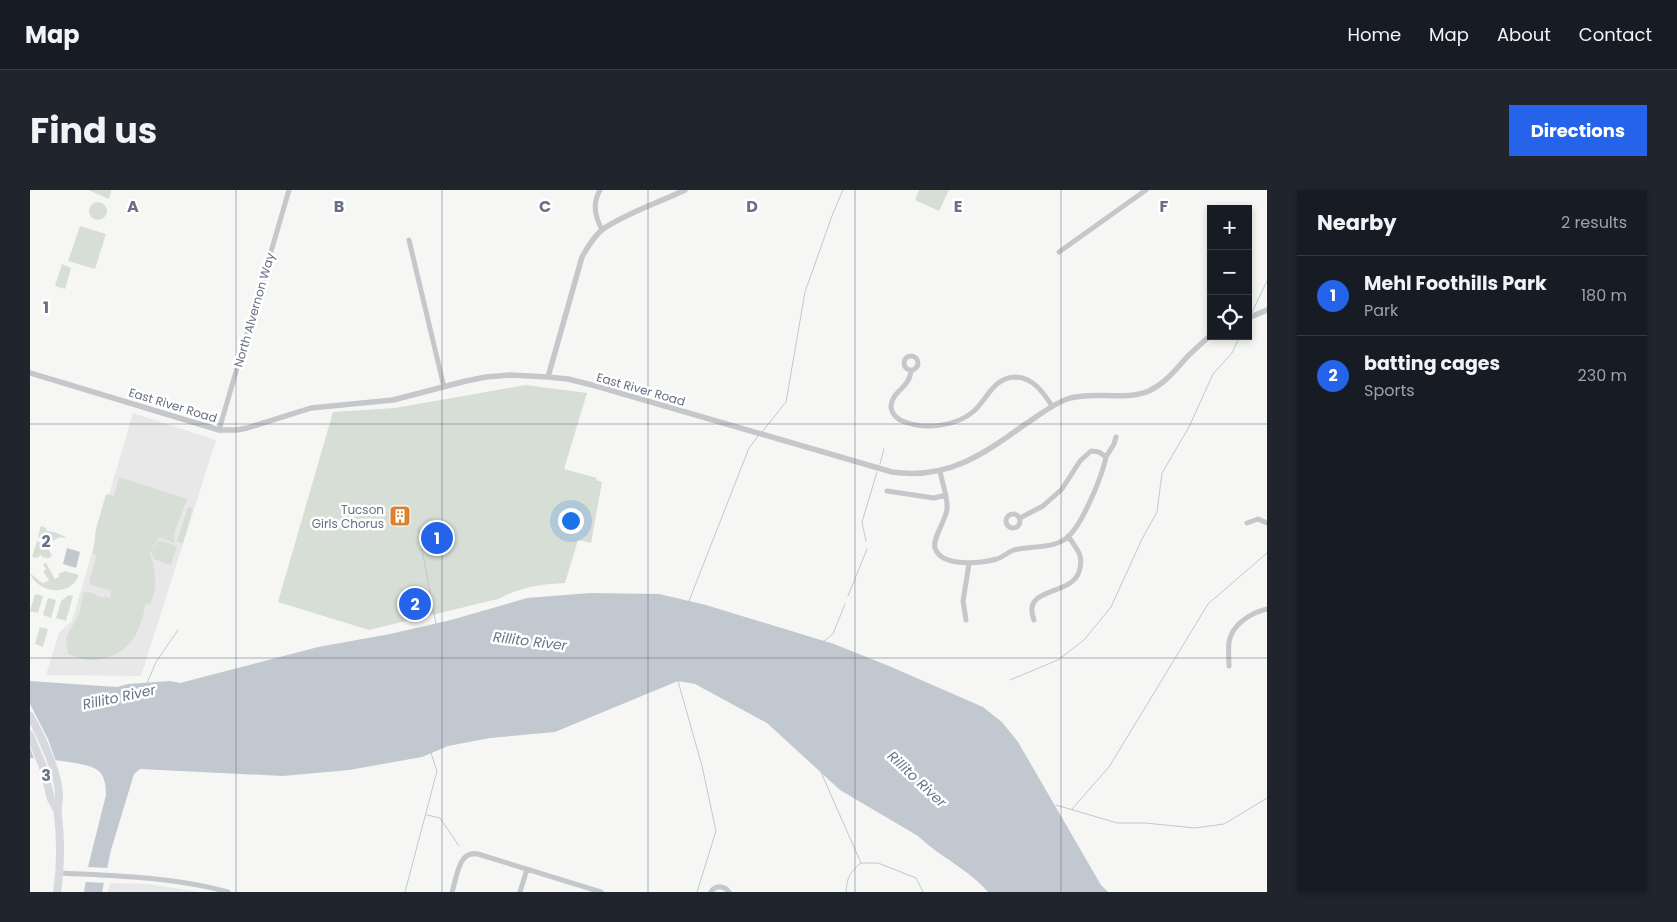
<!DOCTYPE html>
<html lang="en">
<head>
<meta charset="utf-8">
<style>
  :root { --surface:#171b24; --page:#20242c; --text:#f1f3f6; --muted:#9ea1a6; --line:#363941; --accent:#2563eb }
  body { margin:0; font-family:Poppins,sans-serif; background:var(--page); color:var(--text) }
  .controls { position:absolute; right:15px; top:15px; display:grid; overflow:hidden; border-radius:0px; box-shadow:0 2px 8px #0003 }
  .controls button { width:45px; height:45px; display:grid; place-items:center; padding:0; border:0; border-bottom:1px solid var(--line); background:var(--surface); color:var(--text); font:25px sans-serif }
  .you { position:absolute; left:540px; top:330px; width:18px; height:18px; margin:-12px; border:4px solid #fff; border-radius:50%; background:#1a73e8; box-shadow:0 0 0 8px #1a73e833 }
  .badge { display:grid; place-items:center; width:32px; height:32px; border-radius:50%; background:var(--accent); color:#fff; font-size:16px; font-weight:700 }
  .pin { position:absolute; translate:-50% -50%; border:2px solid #fff; box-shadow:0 1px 5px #0006 }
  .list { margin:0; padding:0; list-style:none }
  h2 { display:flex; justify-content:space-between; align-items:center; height:65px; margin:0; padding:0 20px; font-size:21px }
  h2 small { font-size:16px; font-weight:400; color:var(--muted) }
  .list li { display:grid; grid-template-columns:32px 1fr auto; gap:15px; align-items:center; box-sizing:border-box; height:80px; padding:0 20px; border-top:1px solid var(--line) }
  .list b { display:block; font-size:19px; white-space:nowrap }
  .list p { margin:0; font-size:16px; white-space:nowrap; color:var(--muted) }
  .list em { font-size:16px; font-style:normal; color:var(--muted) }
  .icon { flex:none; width:28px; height:28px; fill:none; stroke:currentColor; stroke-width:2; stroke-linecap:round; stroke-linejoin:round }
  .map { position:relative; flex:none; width:1237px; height:702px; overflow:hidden; border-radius:0px }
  header { display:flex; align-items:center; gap:30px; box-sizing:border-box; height:70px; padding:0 25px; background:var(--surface); border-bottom:1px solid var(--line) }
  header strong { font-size:24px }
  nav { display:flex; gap:28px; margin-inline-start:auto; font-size:18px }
  .intro { display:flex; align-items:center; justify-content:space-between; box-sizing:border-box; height:120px; padding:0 30px }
  h1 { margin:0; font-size:35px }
  .button { padding:12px 22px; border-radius:0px; background:var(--accent); color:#fff; font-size:18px; font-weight:700 }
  main { display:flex; gap:30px; padding:0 30px }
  aside { flex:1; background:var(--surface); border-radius:0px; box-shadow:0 2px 8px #0003 }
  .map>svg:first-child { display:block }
</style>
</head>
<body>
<header>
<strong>Map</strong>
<nav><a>Home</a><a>Map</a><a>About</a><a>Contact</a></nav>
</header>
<div class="intro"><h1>Find us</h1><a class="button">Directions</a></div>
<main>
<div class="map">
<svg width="1237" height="702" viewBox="0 0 1237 702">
  <rect width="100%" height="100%" fill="#f6f7f4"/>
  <!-- built -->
  <path fill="#e7e8e7" d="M103 223 186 250 111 486 16 485 29 443 42 431Z
    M80 693 117 694 169 702H78Z"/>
  <!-- green -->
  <path fill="#d6ded5" d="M58 0H81L79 9Z
    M889 0H919L909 21 885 10Z
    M59 21a9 9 0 1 1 18 0a9 9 0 1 1-18 0Z
    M50 36 76 44 65 79 38 71Z
    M32 74 41 78 35 99 25 96Z
    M496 195 557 203 534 279 567 288 566 290 572 292 561 353 548 350 535 393C511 394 490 397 468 409L339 440 248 412 303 222 365 218Z
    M89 287 157 309 145 341 144 353 129 347 120 362C125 382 129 394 120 415L116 413C110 440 104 459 76 468 71 469 63 471 57 470 51 469 44 466 38 464L36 448 50 422 53 403 56 401 73 408 74 406 80 408 81 401 62 395 59 392 67 365 63 364 66 339 76 304 84 306Z
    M158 317 163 318 153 353 147 351Z
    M11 336 16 338 17 341 24 342 36 347 34 348 30 347 16 354 12 351 8 346Z
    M129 350 147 356 141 375 124 369 121 361Z
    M7 351 17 356 22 366 17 369 15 367 13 368 11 365 7 368 2 367Z
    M16 373 25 389 29 387 28 384 35 381 49 385C40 407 10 404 0 384 6 386 8 392 14 393L19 390 13 381 16 380 13 374Z
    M5 404 13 406 8 423 0 421Z
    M39 405 43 406 36 431 26 428 31 411Z
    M18 408 26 410 21 428 13 425Z
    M10 437 18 439 13 457 5 454Z"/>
  <!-- water -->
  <path fill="#c2c8cf" d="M37 358 50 362 46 378 33 374Z
    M560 403 629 404 676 415 804 454 859 476 953 517 972 532 988 552 1071 695 1078 702H958C938 679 910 667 888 646L810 600 737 533 665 494 648 491 525 542 460 548 418 556 392 567 319 580 253 586 110 579 104 584 81 660 72 702H54L58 677 76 605C76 597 75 588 70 582 59 571 16 570 0 568V491L87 497 98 494 140 491 150 493 288 457 360 444 421 430 497 408Z"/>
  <!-- pier -->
  <path fill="#f6f7f4" d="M0 514 18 549 27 574 5 571 0 558Z
    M55 677 80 678 76 693 55 692Z"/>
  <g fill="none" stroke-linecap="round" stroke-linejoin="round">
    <!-- stream -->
    <path stroke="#c2c8cf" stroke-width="1" d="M1221 124 1237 91
      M732 242 756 212 775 102 803 23 813 0
      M850 274 854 259
      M403 328 396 331 388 338 406 434
      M836 351 832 332 847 282
      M818 406 837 359
      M659 411 719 258 729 245
      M794 451 803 444 815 414
      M980 490 1028 470 1054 450 1081 417 1112 349 1127 322 1132 283 1159 237 1183 184 1202 163 1210 146
      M648 491 672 576 686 641 667 702
      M117 493 126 472 148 440
      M790 580 831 673
      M1026 615 1087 633H1115L1165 638 1194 634 1237 608
      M1042 619 1079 577 1178 414 1237 363
      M397 625 410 628 429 656
      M375 702 407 581 401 563
      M816 702C817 687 820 682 831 673H848L886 688 893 702"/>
    <!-- minor -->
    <path stroke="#c5c7cb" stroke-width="5" d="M570 0C562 14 565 26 572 40
      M379 50 414 197
      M1029 62 1116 0
      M874 173a7 7 0 1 1 14 0a7 7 0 1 1-14 0Z
      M881 180C880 198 862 201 861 216 861 224 868 230 875 232 896 240 927 236 944 221 957 209 964 188 984 187 1003 187 1013 202 1022 216
      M189 240 259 0
      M1076 267 1084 254 1086 247
      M910 281C912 293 918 307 917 319 916 330 902 349 905 358 911 378 952 373 967 369 973 367 978 362 984 360 1002 355 1024 360 1039 346 1053 332 1072 287 1076 267L1069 262 1061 261 1050 271 1032 299 1013 316 990 328
      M857 301 904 308 916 305
      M976 331a7 7 0 1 1 14 0a7 7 0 1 1-14 0Z
      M1217 333 1228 329 1237 333
      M936 430 933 411 939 374
      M1004 430C991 396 1040 407 1049 382 1051 376 1052 370 1049 363 1046 357 1042 352 1038 346
      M1199 476C1199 468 1198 460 1199 452 1202 434 1221 423 1237 419
      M30 683C86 686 144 687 198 702
      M422 702C427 688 428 660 448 664L571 702
      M490 702 497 679
      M681 702C685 695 694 695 699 702"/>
    <!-- tertiary -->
    <path stroke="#c5c7cb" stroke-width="5.5" d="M1218 128 1237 120
      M0 183 189 240H207L217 238 281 218 363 210 436 191 456 187 480 185 518 187 538 189 566 196 862 282C918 290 954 264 997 233 1011 224 1024 213 1040 208 1065 201 1095 211 1119 201 1136 193 1146 179 1158 166 1165 159 1173 152 1181 145
      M518 187 552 67C557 58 564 46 573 39 598 22 628 13 655 0"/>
    <!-- primary -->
    <path stroke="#d8d9df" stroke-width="8" d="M0 526C11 545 29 584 29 606 29 612 27 618 28 625 31 651 31 676 27 702
      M0 545 13 577 21 609 27 620"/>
  </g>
  <!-- grid -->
  <path fill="none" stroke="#677084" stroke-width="1" stroke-opacity="0.55" d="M206 0V702M412 0V702M618 0V702M825 0V702M1031 0V702M0 234H1237M0 468H1237"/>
  <!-- icons -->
  <defs>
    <g id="building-square" transform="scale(1.125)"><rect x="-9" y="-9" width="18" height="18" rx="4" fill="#db8230" stroke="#fff"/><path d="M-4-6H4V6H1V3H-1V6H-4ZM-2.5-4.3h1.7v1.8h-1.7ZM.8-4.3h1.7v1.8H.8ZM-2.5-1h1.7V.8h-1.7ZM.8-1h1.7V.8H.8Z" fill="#fff"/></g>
  </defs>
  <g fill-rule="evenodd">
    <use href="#building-square" x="370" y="326"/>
  </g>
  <g text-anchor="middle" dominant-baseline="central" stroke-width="5" stroke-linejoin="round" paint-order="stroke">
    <!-- street labels -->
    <g font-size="12" fill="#677084" stroke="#fff">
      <text transform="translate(224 120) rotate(-74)">North Alvernon Way</text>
      <text transform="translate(611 199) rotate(16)">East River Road</text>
      <text transform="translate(143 215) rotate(17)">East River Road</text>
    </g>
    <!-- poi labels -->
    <g font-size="12" fill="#677084" stroke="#fff" text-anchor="end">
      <text x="354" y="319">Tucson<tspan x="354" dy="14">Girls Chorus</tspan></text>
    </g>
    <!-- water labels -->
    <g font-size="14" font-style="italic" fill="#687786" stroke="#fff">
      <text transform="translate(500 451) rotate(7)">Rillito River</text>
      <text transform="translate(89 507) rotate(-12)">Rillito River</text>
      <text transform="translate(887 589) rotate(43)">Rillito River</text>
    </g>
  </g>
  <g font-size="16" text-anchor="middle" font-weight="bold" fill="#677084" stroke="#fff" stroke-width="5" stroke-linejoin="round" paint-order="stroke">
    <text x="103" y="22">A</text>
    <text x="309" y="22">B</text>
    <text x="515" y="22">C</text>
    <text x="722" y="22">D</text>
    <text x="928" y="22">E</text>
    <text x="1134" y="22">F</text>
    <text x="16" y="123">1</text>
    <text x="16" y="357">2</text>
    <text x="16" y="591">3</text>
  </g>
</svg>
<div class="controls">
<button>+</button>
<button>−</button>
<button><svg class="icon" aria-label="locate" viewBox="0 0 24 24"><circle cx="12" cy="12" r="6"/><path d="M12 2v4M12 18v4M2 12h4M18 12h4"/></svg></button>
</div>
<div class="you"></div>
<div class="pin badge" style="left:407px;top:348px">1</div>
<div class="pin badge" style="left:385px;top:414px">2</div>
</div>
<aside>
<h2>Nearby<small>2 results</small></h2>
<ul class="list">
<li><span class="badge">1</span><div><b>Mehl Foothills Park</b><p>Park</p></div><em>180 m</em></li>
<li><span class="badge">2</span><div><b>batting cages</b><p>Sports</p></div><em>230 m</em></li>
</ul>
</aside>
</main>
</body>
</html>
